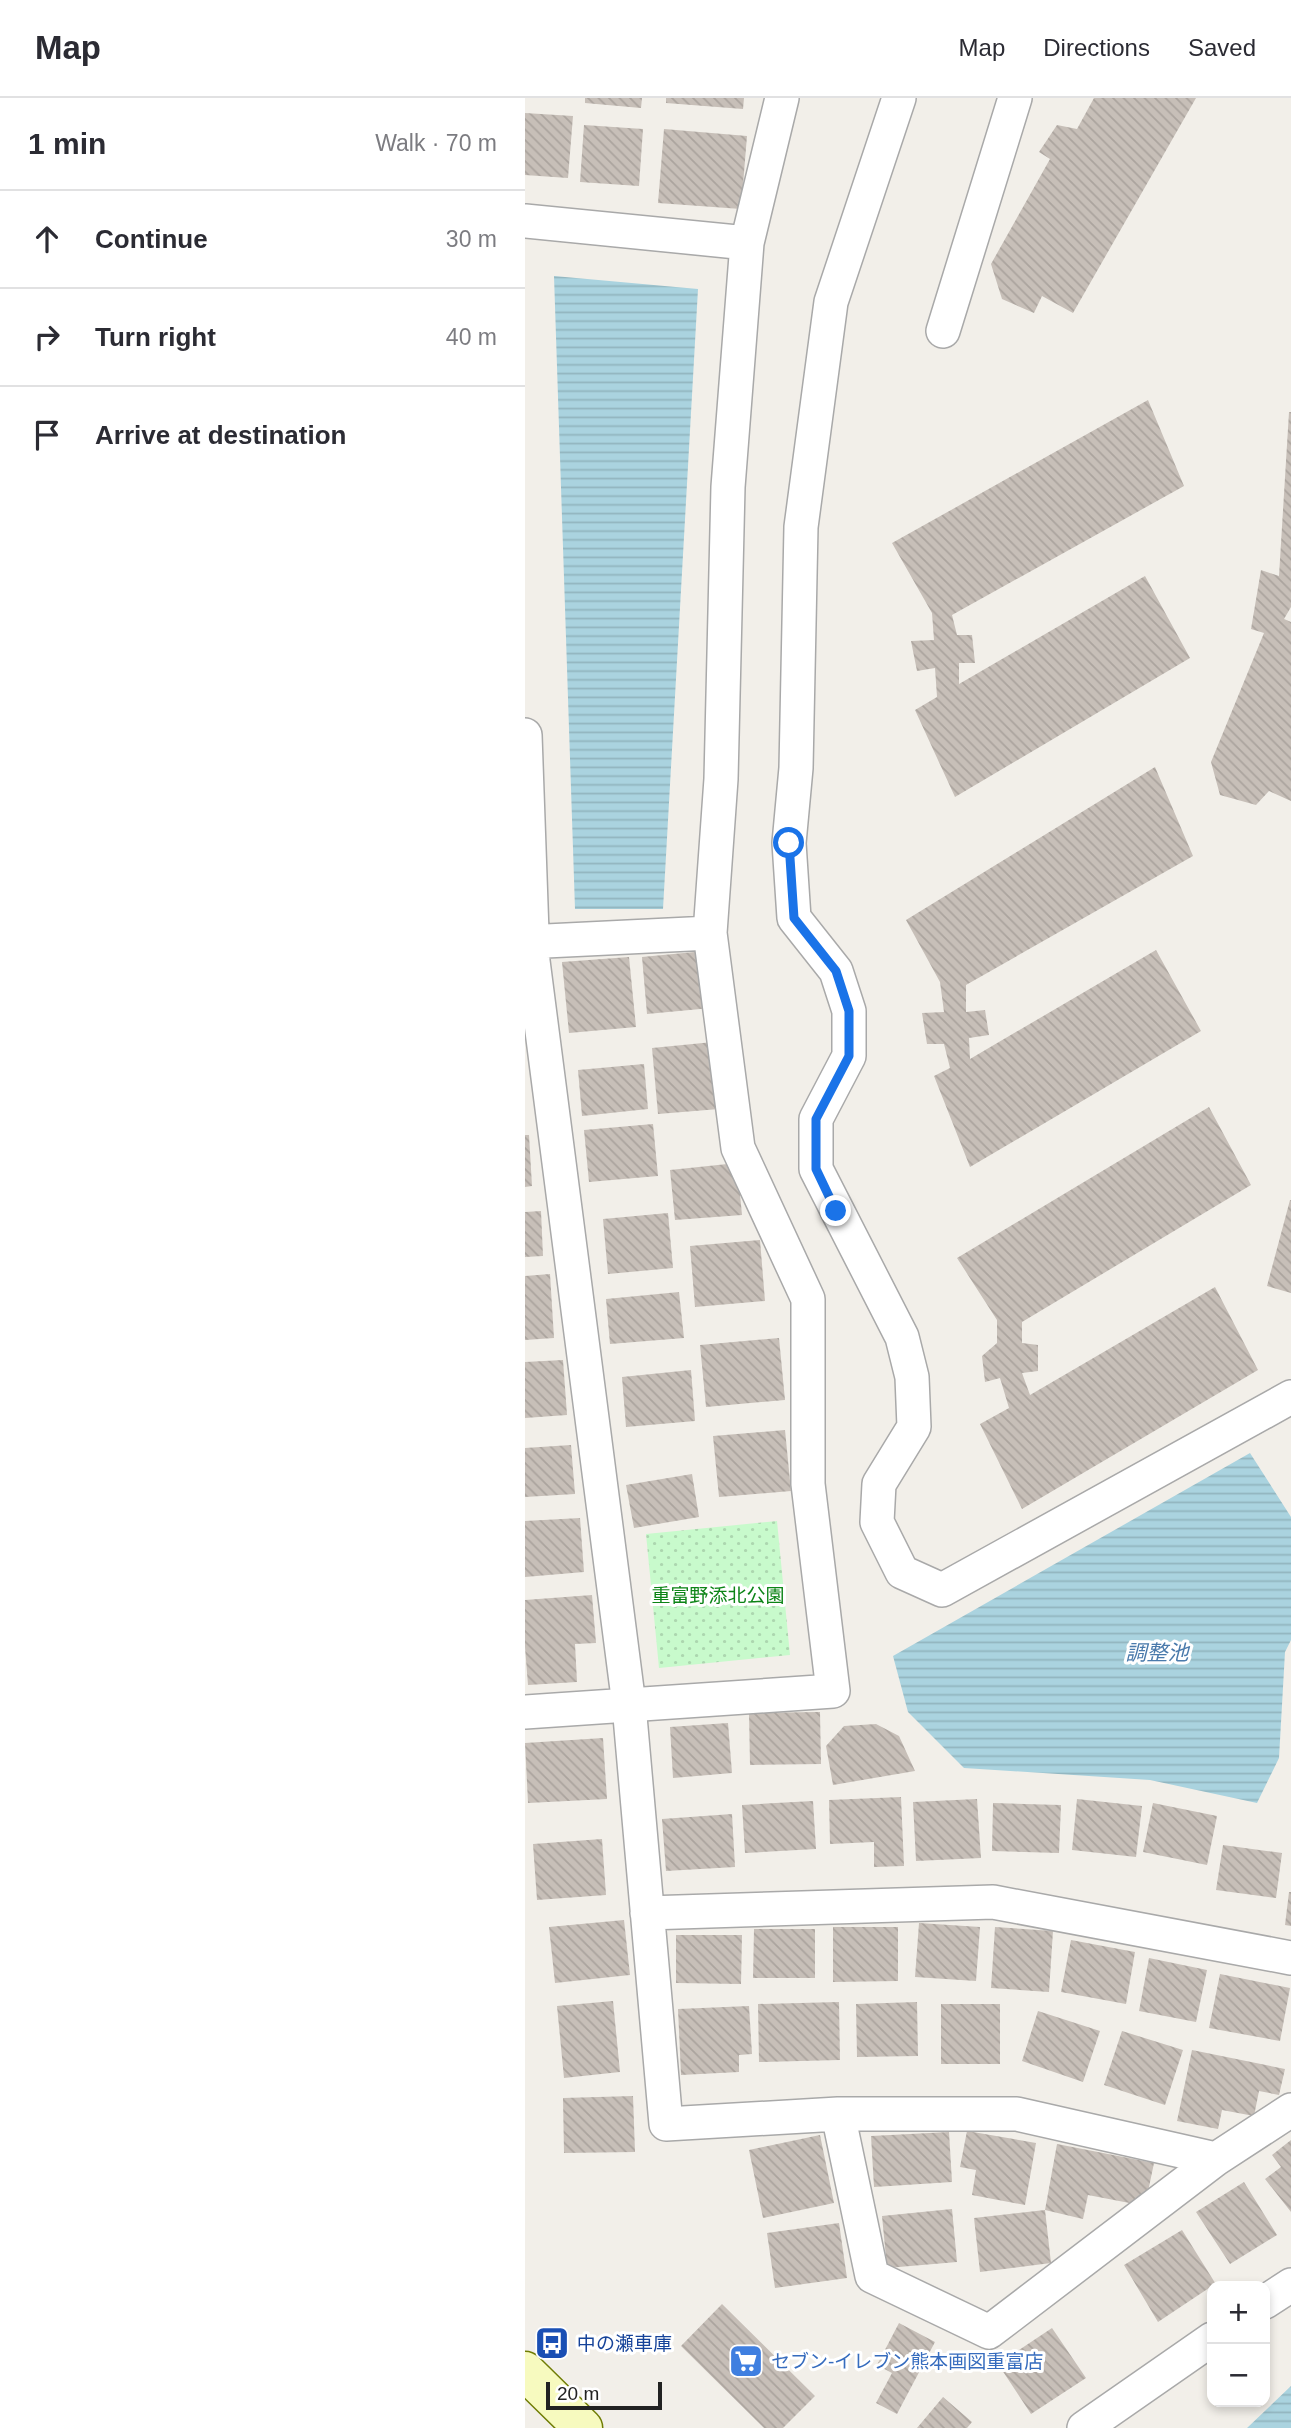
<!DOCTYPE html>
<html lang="en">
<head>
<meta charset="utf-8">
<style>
  :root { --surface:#fff; --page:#f2f2f3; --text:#2b2b33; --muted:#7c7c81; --line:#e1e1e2 }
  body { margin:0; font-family:Arial,"Noto Sans JP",sans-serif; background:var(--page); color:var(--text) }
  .controls { position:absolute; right:21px; bottom:21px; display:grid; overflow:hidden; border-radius:14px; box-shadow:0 4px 10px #0003 }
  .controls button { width:63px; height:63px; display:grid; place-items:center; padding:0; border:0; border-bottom:2px solid var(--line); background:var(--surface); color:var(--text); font:35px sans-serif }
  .scale { position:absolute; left:21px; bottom:18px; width:116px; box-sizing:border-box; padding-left:7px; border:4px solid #222; border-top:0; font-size:19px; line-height:24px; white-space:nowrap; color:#222; -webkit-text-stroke:5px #fff; paint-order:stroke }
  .stop { position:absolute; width:21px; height:21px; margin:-16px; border:5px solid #1a73e8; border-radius:50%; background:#fff }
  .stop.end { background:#1a73e8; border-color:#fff; box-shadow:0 2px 7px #0008 }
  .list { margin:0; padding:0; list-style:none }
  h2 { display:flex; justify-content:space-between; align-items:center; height:91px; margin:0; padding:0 28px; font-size:30px }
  h2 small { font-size:23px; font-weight:400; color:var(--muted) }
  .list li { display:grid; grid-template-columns:46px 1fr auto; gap:21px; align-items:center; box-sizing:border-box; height:98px; padding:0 28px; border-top:2px solid var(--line) }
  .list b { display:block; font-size:26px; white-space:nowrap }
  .list em { font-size:23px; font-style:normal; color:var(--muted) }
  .icon { flex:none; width:38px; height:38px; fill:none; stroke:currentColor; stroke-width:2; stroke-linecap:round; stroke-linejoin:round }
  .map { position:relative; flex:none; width:766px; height:2330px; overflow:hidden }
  header { display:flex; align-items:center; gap:42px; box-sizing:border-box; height:98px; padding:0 35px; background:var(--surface); border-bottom:2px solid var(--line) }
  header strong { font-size:33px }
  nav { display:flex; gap:38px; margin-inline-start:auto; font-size:24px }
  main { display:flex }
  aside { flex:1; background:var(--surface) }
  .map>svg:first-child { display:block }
</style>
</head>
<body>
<header>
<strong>Map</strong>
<nav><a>Map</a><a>Directions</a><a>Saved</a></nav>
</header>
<main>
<aside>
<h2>1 min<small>Walk · 70 m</small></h2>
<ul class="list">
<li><svg class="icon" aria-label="ahead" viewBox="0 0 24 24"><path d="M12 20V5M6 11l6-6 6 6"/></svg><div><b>Continue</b></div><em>30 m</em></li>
<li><svg class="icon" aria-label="right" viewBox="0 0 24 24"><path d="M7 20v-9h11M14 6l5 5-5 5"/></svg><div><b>Turn right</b></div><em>40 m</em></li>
<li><svg class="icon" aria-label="arrive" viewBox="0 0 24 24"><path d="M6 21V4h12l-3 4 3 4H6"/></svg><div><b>Arrive at destination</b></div></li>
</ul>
</aside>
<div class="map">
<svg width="766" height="2330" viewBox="0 0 766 2330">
  <defs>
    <pattern id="park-dots" width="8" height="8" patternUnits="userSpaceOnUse" patternTransform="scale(1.75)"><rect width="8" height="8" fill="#c8facc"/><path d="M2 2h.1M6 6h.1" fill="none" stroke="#acd6af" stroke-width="1.8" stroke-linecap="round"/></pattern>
    <pattern id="water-rules" width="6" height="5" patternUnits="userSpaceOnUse" patternTransform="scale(1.75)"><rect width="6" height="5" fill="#aad3df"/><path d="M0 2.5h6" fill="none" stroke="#92b5bf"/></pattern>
    <pattern id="building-back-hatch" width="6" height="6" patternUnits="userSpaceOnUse" patternTransform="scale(1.75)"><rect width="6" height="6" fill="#c7bfb8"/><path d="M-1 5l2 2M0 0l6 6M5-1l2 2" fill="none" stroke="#aba49e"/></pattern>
  </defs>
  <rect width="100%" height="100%" fill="#f2efe9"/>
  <!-- park -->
  <path fill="url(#park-dots)" d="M252 1423 265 1557 134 1570 121 1436Z"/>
  <!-- water -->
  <path fill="url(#water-rules)" d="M29 178 173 191 138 811H50Z
    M725 1355 766 1419V1542L760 1554 754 1660 732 1705 625 1682 439 1670 383 1614 368 1558Z
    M766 2288V2330H722Z"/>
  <!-- building -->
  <path fill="url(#building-back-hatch)" d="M60 0H117L116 10 60 5Z
    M141 0H219L218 11 141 5Z
    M569 0H671L548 215 517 198 509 215 477 201 466 166 525 61 514 54 532 27 552 31Z
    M0 15 48 18 43 80 0 77Z
    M59 27 118 31 114 88 55 84Z
    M139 31 222 38 216 111 133 105Z
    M623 302 659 388 427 517 432 537H447L450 565H434V586L620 478 665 560 430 699 390 612 412 599 410 570 392 573 386 543 409 542 407 515 367 445Z
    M764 314H766V509L759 521 766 524V703L744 693 731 707 695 697 686 664 739 535 726 531 736 472 754 478Z
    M630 669 668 758 441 887V914L460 912 464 937 444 940 445 961 631 852 676 933 445 1069 409 978 425 970 419 946H402L397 915 419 914 415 884 381 822Z
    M180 853 186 910 122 916 117 859Z
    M104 859 111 929 44 935 37 864Z
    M188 944 194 1011 133 1016 127 950Z
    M119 966 123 1011 57 1018 53 972Z
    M684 1009 726 1087 497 1224V1245L513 1247V1273L497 1275 505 1297 690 1189 733 1272 497 1411 455 1326 484 1310 475 1280 460 1284 457 1258 472 1245V1222L432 1160Z
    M128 1026 133 1078 64 1084 59 1032Z
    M0 1037H4L7 1088 0 1089Z
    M212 1065 217 1117 150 1122 145 1072Z
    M765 1102H766V1195L742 1188Z
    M16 1113 18 1158 0 1159V1114Z
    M143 1115 148 1170 83 1176 78 1121Z
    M235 1142 240 1203 170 1209 165 1148Z
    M25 1176 29 1240 0 1242V1178Z
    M154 1194 159 1240 85 1246 81 1201Z
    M254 1240 260 1302 181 1309 175 1247Z
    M38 1262 42 1317 0 1320V1264Z
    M166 1272 170 1323 101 1329 97 1279Z
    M260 1332 266 1393 194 1399 188 1338Z
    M46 1347 50 1396 0 1399V1350Z
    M167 1376 174 1419 109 1430 101 1387Z
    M55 1420 59 1474 0 1479V1423Z
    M67 1497 71 1545 50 1546 52 1584 3 1587 0 1549V1502Z
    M295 1614 296 1666 225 1667 224 1615Z
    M203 1625 207 1675 148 1680 145 1629Z
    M351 1626 374 1638 390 1673 308 1687 301 1648 319 1628Z
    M78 1640 82 1701 3 1705 0 1645Z
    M376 1699 379 1768 349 1769V1744L305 1746 304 1702Z
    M452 1701 456 1760 391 1763 388 1704Z
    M552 1701 617 1708 611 1759 547 1752Z
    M288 1703 291 1751 220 1755 217 1707Z
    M468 1705 536 1707 534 1755 467 1753Z
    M628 1705 692 1718 682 1767 618 1754Z
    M207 1716 210 1769 141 1773 137 1721Z
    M77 1741 81 1797 12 1802 8 1746Z
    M698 1747 757 1755 751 1800 691 1792Z
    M764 1794H766V1828L760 1827Z
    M99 1822 105 1877 30 1885 24 1829Z
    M394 1825 455 1829 451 1883 390 1879Z
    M308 1829H373V1883L308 1884Z
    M470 1829 528 1833 524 1894 466 1890Z
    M229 1831H290V1880H228Z
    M151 1837H217L216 1886 151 1885Z
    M546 1842 610 1854 601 1906 536 1894Z
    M624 1860 682 1872 671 1924 614 1913Z
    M695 1876 765 1890 755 1943 684 1930Z
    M88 1903 95 1974 39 1980 32 1908Z
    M314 1904 315 1962 234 1964 233 1906Z
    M392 1904 393 1958 332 1959 331 1906Z
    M416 1906H475V1966H416Z
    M224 1908 227 1956 214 1957V1974L156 1977 153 1911Z
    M513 1913 575 1933 558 1984 497 1963Z
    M597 1933 658 1952 640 2007 579 1987Z
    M667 1952 760 1971 754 1997 734 1993 729 2018 697 2012 693 2031 652 2023Z
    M108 1998 110 2054 39 2055 38 2000Z
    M442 2033 511 2045 500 2107 447 2097 451 2072 435 2069Z
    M424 2034 427 2084 349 2089 346 2038Z
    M295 2037 309 2105 238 2120 224 2052Z
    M766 2042V2114L740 2081 756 2069 747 2057Z
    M532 2046 629 2065 620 2108 563 2097 558 2121 520 2112Z
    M719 2084 752 2137 705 2166 671 2114Z
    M427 2111 432 2164 362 2170 357 2118Z
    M520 2112 526 2165 455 2174 449 2120Z
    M314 2125 322 2180 250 2190 242 2135Z
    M657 2132 692 2188H687L633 2224 599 2167Z
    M197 2206 290 2298 258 2330H239L156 2248Z
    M374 2225 410 2244 372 2316 351 2305 367 2275 352 2267Z
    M527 2230 561 2280 506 2316 473 2266Z
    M418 2299 447 2324 442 2330H392Z"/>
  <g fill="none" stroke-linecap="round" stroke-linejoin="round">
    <!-- street casing -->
    <g stroke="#a9a9a9" stroke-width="36">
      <path id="street" d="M374 0 306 204 276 429 271 670 264 745 269 820 311 873 324 913V958L291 1021V1071L377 1239 387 1279 389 1329 354 1386 352 1424 377 1474 417 1492 766 1299
        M0 123 222 145
        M418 233 490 0
        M0 637 8 863 104 1607 141 2026 313 2016H492L691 2061
        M0 844 185 835
        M0 1614 308 1593 283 1386V1201L213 1050 185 835 196 681 203 389 222 145 257 0
        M122 1815 468 1804 766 1860
        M313 2016 347 2178 464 2234 691 2061 766 2012
        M740 2204 766 2187
        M559 2330 687 2241"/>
    </g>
    <!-- secondary casing -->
    <g stroke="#707d05" stroke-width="41">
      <path id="secondary" d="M0 2273 58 2330"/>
    </g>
    <!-- street -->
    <use href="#street" stroke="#fff" stroke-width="33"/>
    <!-- secondary -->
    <use href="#secondary" stroke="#f7fabf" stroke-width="38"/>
  </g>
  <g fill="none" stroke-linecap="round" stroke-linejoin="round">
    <!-- route -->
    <path stroke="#1a73e8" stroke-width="9" d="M264 745 269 820 311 873 324 913V958L291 1021V1071L311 1113"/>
  </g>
  <!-- icons -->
  <defs>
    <g id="bus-square" transform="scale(1.75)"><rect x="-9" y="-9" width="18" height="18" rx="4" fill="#1a4fb4" stroke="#fff"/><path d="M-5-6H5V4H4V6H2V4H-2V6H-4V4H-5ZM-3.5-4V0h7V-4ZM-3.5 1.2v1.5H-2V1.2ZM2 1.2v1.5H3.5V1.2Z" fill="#fff"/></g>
    <g id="supermarket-square" transform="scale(1.75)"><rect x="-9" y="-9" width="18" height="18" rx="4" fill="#3f7fe0" stroke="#fff"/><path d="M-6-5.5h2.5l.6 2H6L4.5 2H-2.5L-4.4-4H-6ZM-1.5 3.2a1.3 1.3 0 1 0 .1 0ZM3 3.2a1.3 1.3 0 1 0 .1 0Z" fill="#fff"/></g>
  </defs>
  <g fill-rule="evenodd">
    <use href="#bus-square" x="27" y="2245"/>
    <use href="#supermarket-square" x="221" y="2263"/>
  </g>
  <g text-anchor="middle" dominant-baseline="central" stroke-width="6" stroke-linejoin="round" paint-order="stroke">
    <!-- park labels -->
    <g font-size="19" fill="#0c8416" stroke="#fff">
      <text x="193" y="1497">重富野添北公園</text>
    </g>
    <!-- transit labels -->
    <g font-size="19" fill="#164399" stroke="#fff" text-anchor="start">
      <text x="52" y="2245">中の瀬車庫</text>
    </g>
    <!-- shop labels -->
    <g font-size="19" fill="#366cbe" stroke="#fff" text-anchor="start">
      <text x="246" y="2263">セブン-イレブン熊本画図重富店</text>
    </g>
    <!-- water labels -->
    <g font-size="21" font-style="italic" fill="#4a7aab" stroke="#fff">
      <text x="632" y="1554">調整池</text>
    </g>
  </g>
</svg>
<div class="controls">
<button>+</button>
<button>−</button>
</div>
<div class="scale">20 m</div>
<div class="stop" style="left:264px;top:745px"></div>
<div class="stop end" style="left:311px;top:1113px"></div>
</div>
</main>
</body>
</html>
